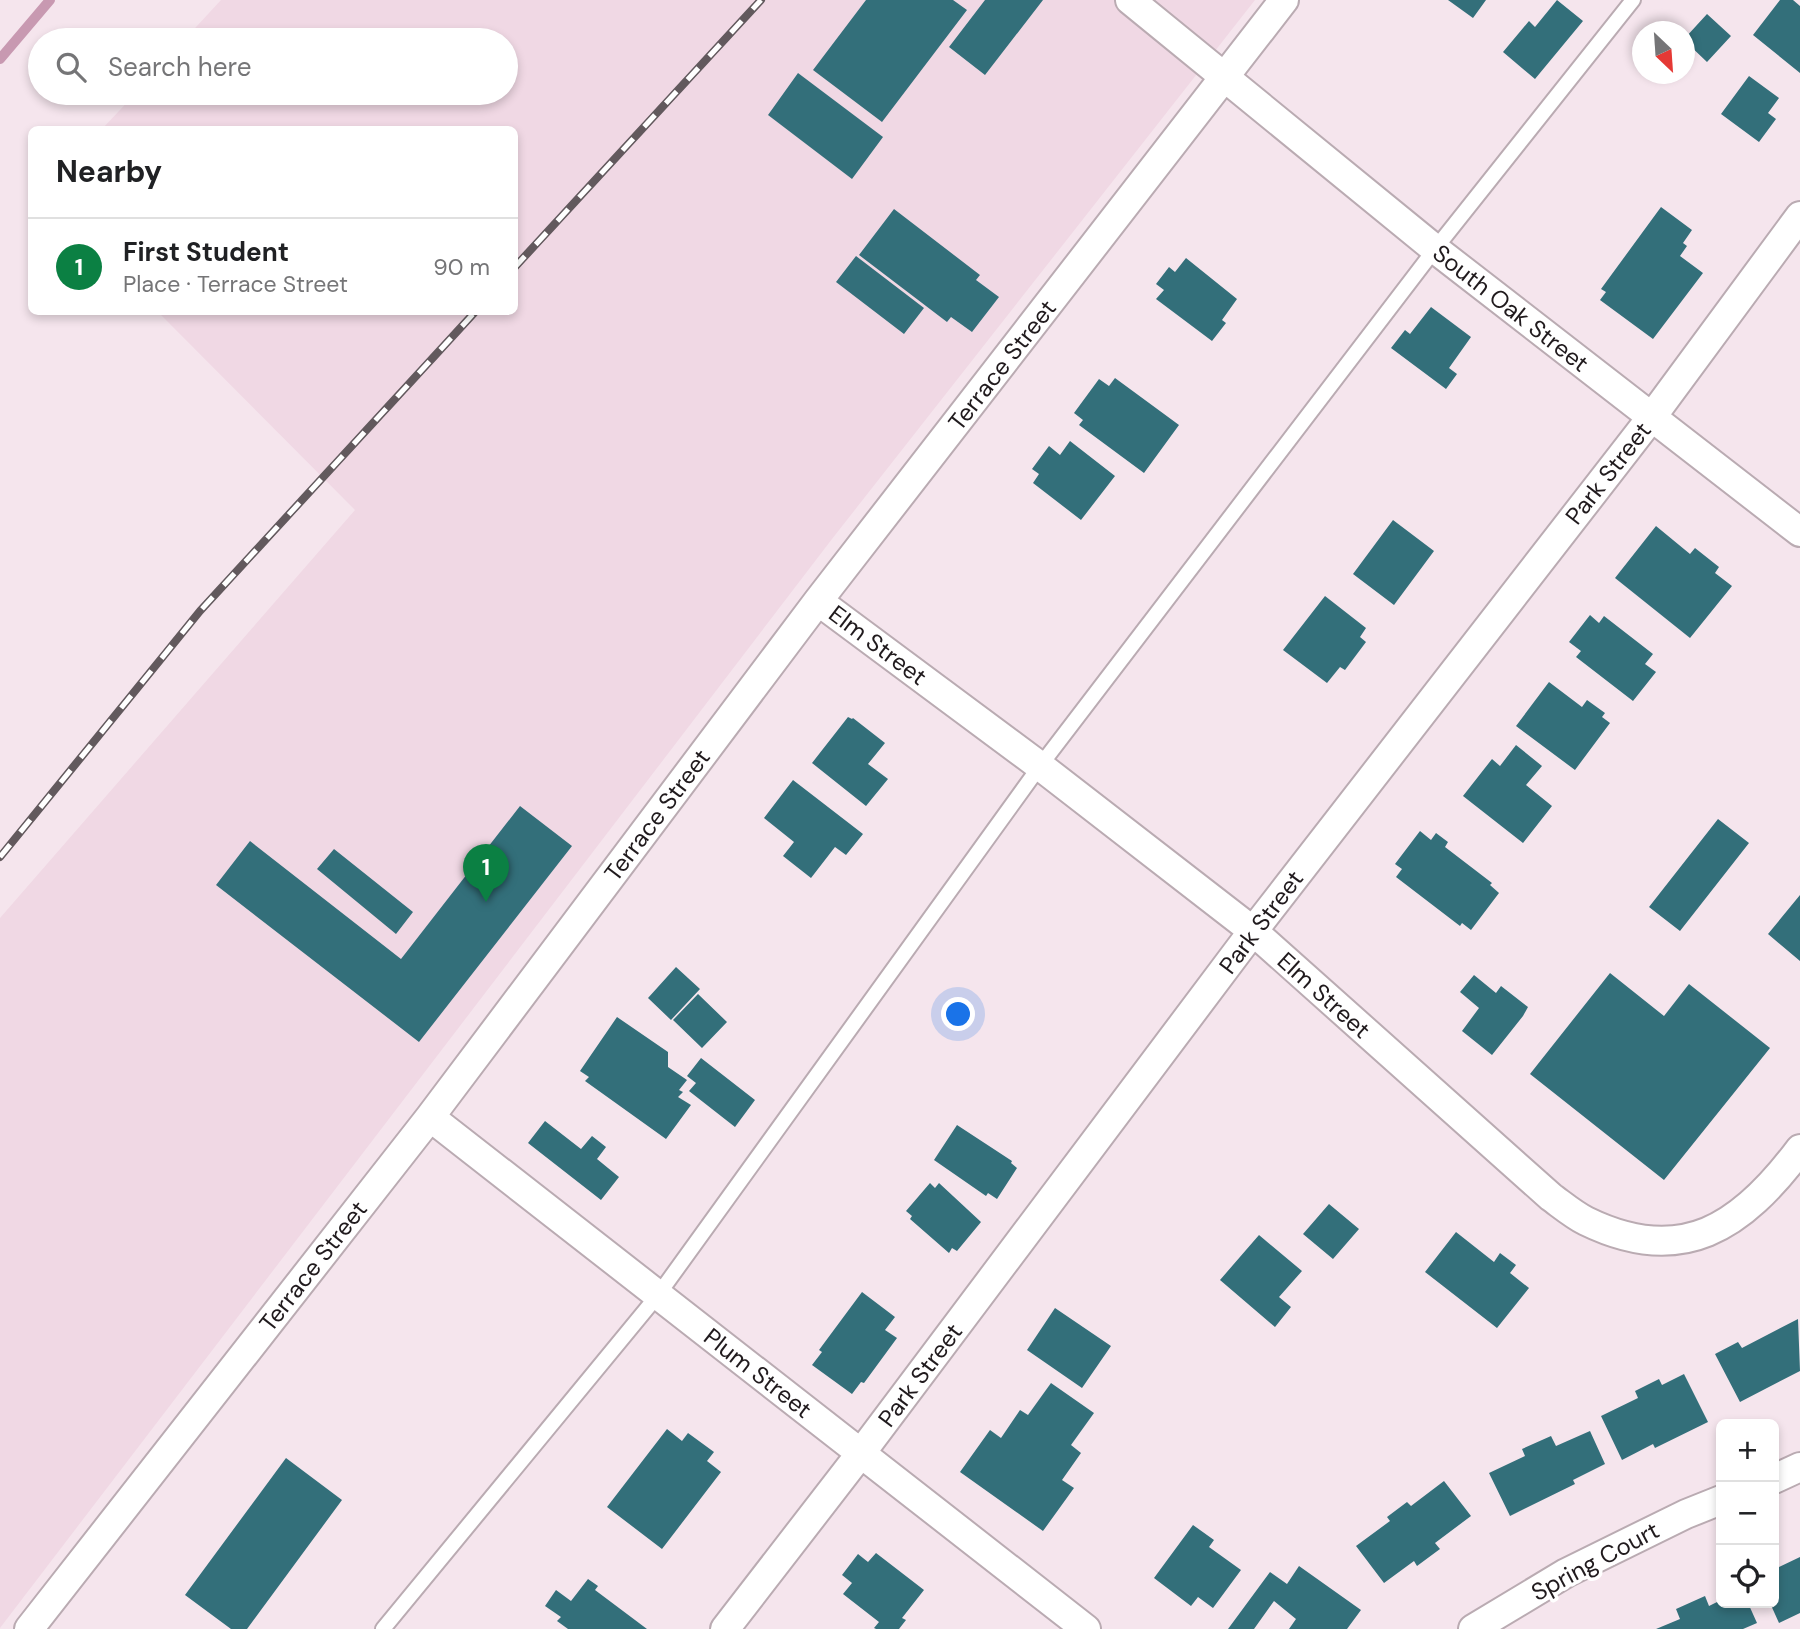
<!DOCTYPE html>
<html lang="en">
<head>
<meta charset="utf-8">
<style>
  :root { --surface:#fff; --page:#f6f6f6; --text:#202124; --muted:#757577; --line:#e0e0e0; --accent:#0b8043 }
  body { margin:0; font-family:"DM Sans",sans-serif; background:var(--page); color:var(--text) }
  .controls { position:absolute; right:21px; bottom:21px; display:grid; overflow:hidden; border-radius:10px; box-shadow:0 4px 10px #0003 }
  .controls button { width:63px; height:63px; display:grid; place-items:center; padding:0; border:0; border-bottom:2px solid var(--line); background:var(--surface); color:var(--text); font:35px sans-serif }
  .compass { position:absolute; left:1632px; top:21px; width:63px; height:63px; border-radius:50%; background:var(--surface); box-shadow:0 4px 10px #0003; rotate:155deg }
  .you { position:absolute; left:959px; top:1015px; width:24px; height:24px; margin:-18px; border:5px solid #fff; border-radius:50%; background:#1a73e8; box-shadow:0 0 0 10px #1a73e833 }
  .badge { display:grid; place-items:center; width:46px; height:46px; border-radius:50%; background:var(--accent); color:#fff; font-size:23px; font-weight:700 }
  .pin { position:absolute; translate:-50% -58px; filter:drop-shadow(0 2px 4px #0008) }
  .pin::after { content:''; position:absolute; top:37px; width:24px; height:21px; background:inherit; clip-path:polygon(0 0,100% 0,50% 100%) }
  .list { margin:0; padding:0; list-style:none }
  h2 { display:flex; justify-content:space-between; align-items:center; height:91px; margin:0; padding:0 28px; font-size:30px }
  h2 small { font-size:23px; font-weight:400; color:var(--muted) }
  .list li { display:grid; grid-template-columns:46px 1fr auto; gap:21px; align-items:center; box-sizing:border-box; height:98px; padding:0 28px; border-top:2px solid var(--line) }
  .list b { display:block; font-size:26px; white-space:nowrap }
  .list p { margin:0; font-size:23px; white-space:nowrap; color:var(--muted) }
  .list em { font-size:23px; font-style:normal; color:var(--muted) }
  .icon { flex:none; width:38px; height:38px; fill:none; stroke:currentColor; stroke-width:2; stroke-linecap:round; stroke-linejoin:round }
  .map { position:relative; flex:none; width:1800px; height:1629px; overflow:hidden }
  .search { position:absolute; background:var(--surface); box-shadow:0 4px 10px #0003; left:28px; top:28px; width:490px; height:77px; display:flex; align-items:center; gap:18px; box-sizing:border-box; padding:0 24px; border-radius:38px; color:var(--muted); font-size:26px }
  .panel { position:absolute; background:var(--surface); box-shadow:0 4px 10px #0003; left:28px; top:126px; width:490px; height:189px; border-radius:10px }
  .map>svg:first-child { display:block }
</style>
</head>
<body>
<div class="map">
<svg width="1800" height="1629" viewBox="0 0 1800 1629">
  <rect width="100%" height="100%" fill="#f5e5ed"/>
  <!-- built -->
  <path fill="#f0d8e4" d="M221 0H1255L832 539 0 1628V918L355 510 158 312H514V130L102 129 136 93H506V40H184Z"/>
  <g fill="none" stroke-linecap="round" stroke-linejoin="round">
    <!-- stream -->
    <path stroke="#c899b1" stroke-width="10" d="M0 59 50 0"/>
  </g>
  <!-- building -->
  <path fill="#336f7a" d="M866 0H953L967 10 882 122 813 70Z
    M985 0H1043L985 75 949 47Z
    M1448 0H1486L1473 18Z
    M1557 0 1583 21 1535 79 1503 52 1529 21 1535 27Z
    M1780 0H1793L1800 6V73L1753 35Z
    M1707 14 1731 36 1707 62 1685 41V38Z
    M798 73 883 137 852 179 768 115Z
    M1749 76 1779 98 1768 113 1776 119 1759 142 1721 114Z
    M1661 207 1692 230 1683 243 1687 246 1680 256 1703 273 1653 339 1600 300 1606 292 1601 289Z
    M894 209 980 275 976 280 999 297 972 332 951 317 947 322 859 255Z
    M856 256 924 308 904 334 836 282Z
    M1186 258 1237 299 1222 320 1226 323 1212 341 1156 299 1164 290 1156 284 1169 267 1175 272Z
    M1431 307 1471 337 1449 368 1457 374 1446 389 1391 348 1405 330 1410 334Z
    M1115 378 1179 425 1144 473 1079 425 1083 420 1074 413 1099 379 1109 386Z
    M1070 441 1115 476 1081 520 1033 483 1039 474 1032 469 1049 446 1060 455Z
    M1393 520 1434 551 1394 605 1353 574Z
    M1656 526 1690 554 1695 548 1719 567 1715 573 1732 586 1690 638 1615 578Z
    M1325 596 1366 628 1360 637 1366 642 1345 670 1340 667 1327 683 1283 650Z
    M1590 615 1599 623 1604 616 1653 654 1645 664 1656 672 1633 701 1576 657 1581 651 1569 642Z
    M1549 682 1582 707 1587 700 1605 713 1602 717 1610 723 1575 770 1516 726Z
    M848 717 852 719 853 718 885 743 868 764 888 779 866 806 812 763Z
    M1516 745 1542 766 1526 785 1552 806 1523 843 1463 796 1492 759 1500 766Z
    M793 780 863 834 846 855 835 847 811 878 783 856 794 842 764 818Z
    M520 806 572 846 419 1042 216 885 250 841 401 959Z
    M1718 819 1749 843 1680 931 1649 907Z
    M1420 831 1431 840 1436 833 1448 842 1445 847 1492 883 1490 885 1499 893 1471 930 1462 923 1460 926 1396 877 1402 869 1395 864Z
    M334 849 413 912 396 934 317 869Z
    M1800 895V961L1768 934Z
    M676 967 700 989 671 1020 648 998Z
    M1610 973 1664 1016 1689 984 1770 1048 1664 1180 1530 1074Z
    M1474 975 1496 993 1501 986 1528 1007 1523 1016 1492 1055 1462 1031 1479 1008 1460 992Z
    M698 994 727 1022 702 1048 673 1020Z
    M617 1017 668 1052V1067L687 1080 679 1090 683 1092 678 1097 691 1105 666 1139 585 1081 589 1077 580 1071Z
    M701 1058 755 1100 735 1127 689 1091 696 1083 687 1076Z
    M545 1121 581 1149 592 1136 606 1147 597 1159 619 1177 601 1200 528 1143Z
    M957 1125 1012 1161 1011 1163 1017 1168 997 1199 988 1193 986 1196 934 1160Z
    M930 1183 935 1188 939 1183 981 1222 957 1251 952 1248 949 1253 910 1219 912 1216 906 1211Z
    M1329 1204 1359 1229 1333 1259 1303 1234Z
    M1456 1232 1494 1262 1500 1253 1516 1265 1510 1273 1529 1288 1497 1328 1425 1272Z
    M1259 1235 1302 1271 1279 1297 1291 1307 1275 1327 1220 1280Z
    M862 1292 895 1317 885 1330 897 1338 864 1383 861 1382 852 1394 812 1365 822 1352 819 1350Z
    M1055 1308 1111 1346 1082 1388 1027 1350Z
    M1798 1319 1800 1371 1740 1402 1715 1354 1738 1342 1742 1348Z
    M1684 1374 1708 1422 1655 1448 1653 1444 1622 1460 1601 1416 1638 1398 1635 1391 1659 1379 1662 1385Z
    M1051 1383 1094 1413 1071 1445 1081 1453 1062 1480 1074 1488 1043 1531 960 1472 990 1430 1001 1438 1020 1410 1028 1415Z
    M667 1429 682 1441 688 1433 714 1452 707 1461 721 1472 662 1549 607 1507Z
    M1590 1431 1605 1464 1573 1480 1575 1484 1510 1516 1489 1473 1525 1456 1522 1449 1551 1436 1556 1446Z
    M286 1458 342 1500 247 1629H231L185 1595Z
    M1444 1481 1471 1516 1435 1543 1440 1549 1417 1566 1414 1561 1384 1583 1356 1546 1390 1521 1387 1517 1407 1502 1411 1506Z
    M1193 1525 1214 1540 1209 1547 1241 1570 1213 1608 1198 1597 1191 1606 1154 1578Z
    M876 1553 924 1590 902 1618 906 1620 899 1629H876L874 1628 879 1622 843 1594 852 1583 842 1575 858 1554 868 1562Z
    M1800 1557V1613L1779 1623 1770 1603H1774V1577L1778 1575 1775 1569Z
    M1299 1566 1361 1610 1347 1629H1289L1296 1619 1274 1601 1254 1629H1228L1270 1572 1287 1584Z
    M588 1579 598 1586 595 1590 647 1629H568L557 1621 561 1617 545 1606 556 1590 571 1601Z
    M1705 1596 1709 1606 1721 1600V1603H1748L1757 1623 1743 1629H1656L1680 1619 1676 1609Z"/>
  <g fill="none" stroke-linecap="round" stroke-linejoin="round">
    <!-- service casing -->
    <g stroke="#baabb2" stroke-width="18">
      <path id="service" d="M383 1629 658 1295 1040 766 1435 249 1633 0"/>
    </g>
    <!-- minor casing -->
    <g stroke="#baabb2" stroke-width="32">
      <path id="minor" d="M1130 0 1435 249 1800 532
        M818 601 1040 766 1253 931 1551 1197C1562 1205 1574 1215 1586 1221 1682 1268 1742 1227 1800 1149
        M430 1117 1086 1629
        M1774 1479 1800 1467
        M29 1629 430 1117 818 601 1284 0
        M725 1629 861 1453 1253 931 1651 418 1800 216
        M1473 1629 1566 1573 1686 1514 1721 1500"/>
    </g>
    <!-- service -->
    <use href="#service" stroke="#fff" stroke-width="14"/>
    <!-- minor -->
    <use href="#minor" stroke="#fff" stroke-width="28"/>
    <!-- rail casing -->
    <g stroke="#62595d" stroke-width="8">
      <path id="rail" d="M514 268 761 0
        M0 857 200 611 475 312"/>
    </g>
    <!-- rail -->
    <use href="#rail" stroke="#fff" stroke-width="5" stroke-dasharray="16" stroke-linecap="butt"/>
  </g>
  <g text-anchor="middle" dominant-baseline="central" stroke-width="7" stroke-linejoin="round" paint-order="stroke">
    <!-- street labels -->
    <g font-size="24" fill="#201a1d" stroke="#fff">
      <text transform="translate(1511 308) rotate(38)">South Oak Street</text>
      <text transform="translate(1002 365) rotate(-52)">Terrace Street</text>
      <text transform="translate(1608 473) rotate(-52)">Park Street</text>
      <text transform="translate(878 645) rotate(37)">Elm Street</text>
      <text transform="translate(657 815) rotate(-53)">Terrace Street</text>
      <text transform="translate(1261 922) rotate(-53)">Park Street</text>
      <text transform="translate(1324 995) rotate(42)">Elm Street</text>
      <text transform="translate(313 1266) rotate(-52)">Terrace Street</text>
      <text transform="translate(758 1373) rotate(38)">Plum Street</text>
      <text transform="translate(920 1375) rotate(-53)">Park Street</text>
      <text transform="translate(1595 1561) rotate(-28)">Spring Court</text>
    </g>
  </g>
</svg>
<div class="controls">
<button>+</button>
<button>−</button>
<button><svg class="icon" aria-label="locate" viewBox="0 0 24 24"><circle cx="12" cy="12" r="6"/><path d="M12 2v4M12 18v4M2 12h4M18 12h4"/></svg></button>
</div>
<svg class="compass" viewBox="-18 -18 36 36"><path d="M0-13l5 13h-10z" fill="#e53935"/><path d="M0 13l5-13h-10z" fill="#757577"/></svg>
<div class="you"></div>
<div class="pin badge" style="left:486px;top:902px">1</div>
<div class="search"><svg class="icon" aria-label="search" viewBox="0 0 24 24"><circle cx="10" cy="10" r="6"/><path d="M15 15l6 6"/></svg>Search here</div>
<section class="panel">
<h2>Nearby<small></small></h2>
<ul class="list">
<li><span class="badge">1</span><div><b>First Student</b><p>Place · Terrace Street</p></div><em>90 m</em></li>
</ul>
</section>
</div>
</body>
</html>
